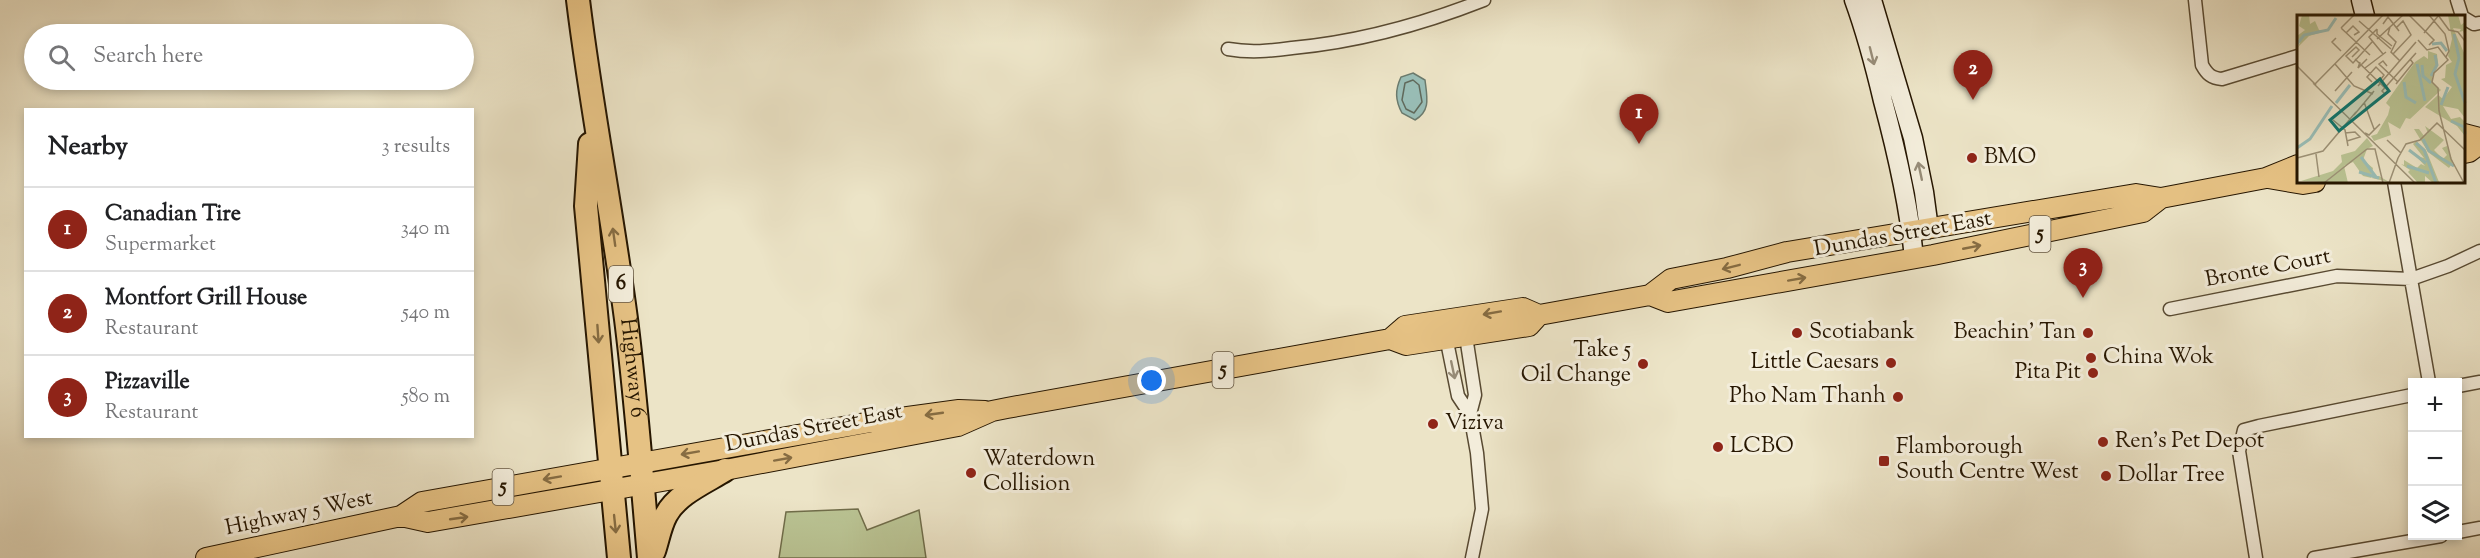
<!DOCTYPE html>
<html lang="en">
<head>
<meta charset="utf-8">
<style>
  :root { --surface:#fff; --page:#f2f2f2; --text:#202124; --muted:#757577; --line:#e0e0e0; --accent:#8f2418 }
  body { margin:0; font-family:"Sorts Mill Goudy",serif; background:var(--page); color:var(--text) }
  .controls { position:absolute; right:18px; bottom:18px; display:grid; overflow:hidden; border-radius:0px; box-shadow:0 3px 9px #0003 }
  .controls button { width:54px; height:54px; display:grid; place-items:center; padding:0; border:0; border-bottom:2px solid var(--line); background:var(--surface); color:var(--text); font:30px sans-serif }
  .you { position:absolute; left:1152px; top:381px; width:21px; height:21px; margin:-15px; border:4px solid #fff; border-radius:50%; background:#1a73e8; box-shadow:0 0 0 9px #1a73e833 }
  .badge { display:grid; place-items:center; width:39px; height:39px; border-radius:50%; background:var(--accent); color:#fff; font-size:20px; font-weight:700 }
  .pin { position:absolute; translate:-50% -50px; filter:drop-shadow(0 2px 3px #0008) }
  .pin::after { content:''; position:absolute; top:32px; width:21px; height:18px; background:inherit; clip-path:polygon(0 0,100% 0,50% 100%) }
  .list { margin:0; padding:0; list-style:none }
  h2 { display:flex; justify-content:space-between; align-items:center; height:78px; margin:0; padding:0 24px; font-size:26px }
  h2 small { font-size:20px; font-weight:400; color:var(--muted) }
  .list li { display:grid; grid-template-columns:39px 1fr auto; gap:18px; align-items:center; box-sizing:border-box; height:84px; padding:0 24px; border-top:2px solid var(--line) }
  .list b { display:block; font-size:22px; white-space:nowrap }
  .list p { margin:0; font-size:20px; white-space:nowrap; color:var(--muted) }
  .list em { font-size:20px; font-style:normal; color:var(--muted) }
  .icon { flex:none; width:33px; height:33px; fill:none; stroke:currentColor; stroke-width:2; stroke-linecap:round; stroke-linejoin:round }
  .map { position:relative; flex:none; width:2480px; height:558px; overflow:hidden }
  .search { position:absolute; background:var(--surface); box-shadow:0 3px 9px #0003; left:24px; top:24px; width:450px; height:66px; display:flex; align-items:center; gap:15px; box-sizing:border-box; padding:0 21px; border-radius:33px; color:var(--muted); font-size:22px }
  .panel { position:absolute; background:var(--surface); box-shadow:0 3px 9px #0003; left:24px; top:108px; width:450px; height:330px; border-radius:0px }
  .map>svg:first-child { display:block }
</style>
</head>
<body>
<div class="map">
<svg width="2480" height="558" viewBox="0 0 2480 558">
  <rect width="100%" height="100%" fill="#ece4c7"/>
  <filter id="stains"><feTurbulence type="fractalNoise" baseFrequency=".00333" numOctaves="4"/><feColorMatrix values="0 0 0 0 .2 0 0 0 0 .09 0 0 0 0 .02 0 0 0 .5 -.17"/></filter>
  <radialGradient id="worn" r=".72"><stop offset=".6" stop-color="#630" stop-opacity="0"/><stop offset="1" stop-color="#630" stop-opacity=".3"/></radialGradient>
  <!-- green -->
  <path fill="#bac494" stroke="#706d4a" stroke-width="1.5" d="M858 509 867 530 919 510 926 558H779L786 512Z"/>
  <!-- water -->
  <path fill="#99beb7" stroke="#6b7b6e" stroke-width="1.5" d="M1413 73 1425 80C1427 97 1431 111 1415 120L1402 113C1395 100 1395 90 1401 77Z"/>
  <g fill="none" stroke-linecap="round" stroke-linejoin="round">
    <!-- shore -->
    <path stroke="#606a5c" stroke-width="1.5" d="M1413 80 1419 85 1422 102 1414 113 1406 109 1402 100 1405 83Z"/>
    <!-- street casing -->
    <g stroke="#584a32" stroke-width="15">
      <path id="street" d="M2195 0 2202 65C2207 74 2211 78 2222 79L2298 56
        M2457 0 2462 16
        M2464 18 2474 24 2480 23
        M1228 49C1250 53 1270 51 1292 48 1358 42 1423 24 1484 0
        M2394 182 2429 382
        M2170 309 2337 276 2411 279 2448 266 2480 251
        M1465 330 1475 395 1470 414
        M1445 332 1458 396 1470 414 1477 453 1482 509 1472 558
        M2458 386 2480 382
        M2458 532 2480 528
        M2256 558 2239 451 2244 430 2259 426 2412 395
        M2314 558 2441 536"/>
    </g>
    <!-- secondary casing -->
    <g stroke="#261600" stroke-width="21">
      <path id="secondary" d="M1854 0C1866 33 1875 67 1883 101 1897 153 1909 205 1914 258
        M1872 0 1913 138 1924 192 1929 229
        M2361 0 2365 16"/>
    </g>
    <!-- primary casing -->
    <g stroke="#261600" stroke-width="22">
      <path id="primary" d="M2464 134 2480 138
        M2464 153 2469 152 2480 144
        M2268 178 2303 184 2315 182
        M1650 295 1668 302 1933 255 2143 212 2161 198
        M1390 339 1406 345 1529 326 1539 315
        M401 516 428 522 725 470 958 426 992 411 1007 408 1390 339 1405 326 1523 308 1539 315 1650 295 1671 279 1727 268 1787 252 2136 194 2161 198 2266 178 2298 165
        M206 558 401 516 422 502 871 422 959 410 985 411"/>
    </g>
    <!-- highway casing -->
    <g stroke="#261600" stroke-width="26">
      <g id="highway">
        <path id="s1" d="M578 0C591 107 612 212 626 319 636 398 642 478 649 558"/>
        <path d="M590 144 586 206 619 558"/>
        <path d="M654 551C658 539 660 526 666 515 677 494 706 482 725 470"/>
      </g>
    </g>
    <!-- street -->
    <use href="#street" stroke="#f3eddb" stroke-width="12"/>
    <!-- secondary -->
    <use href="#secondary" stroke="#f3eddb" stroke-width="18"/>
    <!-- primary -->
    <use href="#primary" stroke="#e6c284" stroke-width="20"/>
    <!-- highway -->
    <use href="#highway" stroke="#e6c284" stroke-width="22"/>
  </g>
  <!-- one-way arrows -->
  <defs><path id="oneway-shaft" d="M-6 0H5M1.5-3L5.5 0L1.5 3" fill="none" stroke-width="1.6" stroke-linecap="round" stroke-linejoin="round" transform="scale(1.5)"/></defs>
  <g stroke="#978c78">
    <use href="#oneway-shaft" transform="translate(1872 56) rotate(76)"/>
    <use href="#oneway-shaft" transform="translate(1920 171) rotate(-102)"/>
    <use href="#oneway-shaft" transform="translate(1453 370) rotate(78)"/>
  </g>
  <g stroke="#866c42">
    <use href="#oneway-shaft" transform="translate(614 237) rotate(-98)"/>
    <use href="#oneway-shaft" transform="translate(1972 247) rotate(-11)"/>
    <use href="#oneway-shaft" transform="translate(1731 267) rotate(166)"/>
    <use href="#oneway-shaft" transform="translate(1797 279) rotate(-10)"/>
    <use href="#oneway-shaft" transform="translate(1492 313) rotate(170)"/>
    <use href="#oneway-shaft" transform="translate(598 334) rotate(86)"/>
    <use href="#oneway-shaft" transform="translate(934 414) rotate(172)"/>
    <use href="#oneway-shaft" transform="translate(690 453) rotate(170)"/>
    <use href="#oneway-shaft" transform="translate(783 459) rotate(-10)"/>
    <use href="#oneway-shaft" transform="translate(552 478) rotate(170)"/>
    <use href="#oneway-shaft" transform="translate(459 518) rotate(-8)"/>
    <use href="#oneway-shaft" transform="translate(615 524) rotate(84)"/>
  </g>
  <!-- markers -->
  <g fill="#8f2418" stroke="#f3eddb" stroke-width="2">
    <circle cx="1972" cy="158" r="6"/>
    <circle cx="1797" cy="333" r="6"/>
    <circle cx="2088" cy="333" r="6"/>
    <circle cx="2091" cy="358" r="6"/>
    <circle cx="1891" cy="363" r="6"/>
    <circle cx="1643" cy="364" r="6"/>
    <circle cx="2093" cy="373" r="6"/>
    <circle cx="1898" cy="397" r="6"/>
    <circle cx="1433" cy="424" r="6"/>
    <circle cx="2103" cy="442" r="6"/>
    <circle cx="1718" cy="447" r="6"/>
    <rect x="1878" y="455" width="12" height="12" rx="3"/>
    <circle cx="971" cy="473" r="6"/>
    <circle cx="2106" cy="476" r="6"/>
  </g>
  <g text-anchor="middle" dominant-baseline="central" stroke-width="6" stroke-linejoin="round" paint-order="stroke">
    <!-- shield labels -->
    <g fill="#f3eddb" stroke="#645642" stroke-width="1.5">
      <rect x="2029.5" y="216" width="21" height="36" rx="4.5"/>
      <rect x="609" y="266" width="24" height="36" rx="4.5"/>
      <rect x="1212.5" y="352" width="21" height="36" rx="4.5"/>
      <rect x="492.5" y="469" width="21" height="36" rx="4.5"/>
    </g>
    <g font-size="21" font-weight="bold" fill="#261600">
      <text x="2040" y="234">5</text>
      <text x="621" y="284">6</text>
      <text x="1223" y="370">5</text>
      <text x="503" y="487">5</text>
    </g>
    <!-- poi labels -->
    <g font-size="22" fill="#261600" stroke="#f3eddb" text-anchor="start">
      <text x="1984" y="158">BMO</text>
      <text x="1809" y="333">Scotiabank</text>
      <text x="2076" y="333" text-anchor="end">Beachin' Tan</text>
      <text x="1631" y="351" text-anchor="end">Take 5<tspan x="1631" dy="25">Oil Change</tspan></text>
      <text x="2103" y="358">China Wok</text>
      <text x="1879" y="363" text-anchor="end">Little Caesars</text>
      <text x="2081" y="373" text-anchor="end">Pita Pit</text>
      <text x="1886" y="397" text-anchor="end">Pho Nam Thanh</text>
      <text x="1445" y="424">Viziva</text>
      <text x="2115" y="442">Ren's Pet Depot</text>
      <text x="1730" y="447">LCBO</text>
      <text x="1896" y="448">Flamborough<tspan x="1896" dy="25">South Centre West</tspan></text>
      <text x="983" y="460">Waterdown<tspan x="983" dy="25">Collision</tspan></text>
      <text x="2118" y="476">Dollar Tree</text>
    </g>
    <!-- street labels -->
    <g font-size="22" fill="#261600" stroke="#f3eddb">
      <text transform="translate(1903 235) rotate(-10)">Dundas Street East</text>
      <text transform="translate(2268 269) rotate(-11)">Bronte Court</text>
      <text stroke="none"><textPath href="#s1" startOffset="372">Highway 6</textPath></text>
      <text transform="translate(814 429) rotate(-11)">Dundas Street East</text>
      <text transform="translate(299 514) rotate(-12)">Highway 5 West</text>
    </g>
  </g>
  <!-- overview -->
  <g transform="translate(2297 15)">
    <rect width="168" height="168" fill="#ece4c7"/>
    <path d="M5 0H12L13 9 18 6 22 15 29 16 12 21 0 33 3 28 0 21 8 15 2 11ZM151 0H161L164 10 168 7V22L166 16 162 17 164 14 156 13 168 40V103L161 94 146 91 154 104 163 102 168 107V121L160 111 128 92 141 80 146 84 155 72 144 64 148 63 149 50 155 47 151 41 155 24ZM131 36 140 39 141 49 135 58 136 68 144 75 113 104 109 103 103 114 91 107 94 120 77 126 74 121 80 119 91 100 93 92 89 88 93 82 118 47 127 41 131 44ZM128 111 147 125 137 135 146 144 150 140 145 133 150 131 156 147 152 153 131 137 117 114H122L127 121 131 118ZM70 123 76 131 70 134 66 145 76 153 74 163 82 161 92 167 66 161 56 147 47 151 51 168 4 166 36 156 45 147 44 140 58 136ZM119 126 129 135 142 167 146 168H136L128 161V168H121L111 157 113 155 104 149 107 150V145L120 153 124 149 128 151 119 141 127 143 116 129Z" fill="#bac494"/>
    <path fill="none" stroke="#99beb7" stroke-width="3" d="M157 19 162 43 158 59 168 88M0 29 7 20 31 15 39 3M135 29 144 28 150 36M120 49 128 86M125 50 126 61 134 68M134 61 140 50 138 40M107 67 109 82 119 88M39 88 53 70M144 90 151 72M154 106 167 112 168 119M126 124 132 136 157 151M119 128 127 135 139 168M0 133 13 124 35 91M112 135 129 148M64 142 79 162M110 151 132 158M62 157 82 163"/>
    <path fill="none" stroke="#9d9277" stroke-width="1.5" d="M112 0 129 17M132 0 148 19 152 36 149 42M141 0 152 15 161 17 168 26M62 6 94 34M86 9 91 2 102 16M93 12 91 19 99 27 94 37 103 46M44 13 73 40M44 13 57 0M80 14 72 22 86 39M80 14V19L95 31M129 17 137 25 132 30M49 18 56 11 62 17 57 20M127 18 142 0M39 23 35 27 44 36M80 24 106 0M121 25 130 35 141 32 151 45 137 58 135 67 141 73 142 96 154 144 167 168M96 39 114 20 106 6 99 13M55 42 62 35 59 32 49 41 56 48 75 27M58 44 88 73M63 47 61 53 70 44M38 49 57 71 76 79M0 51 19 70M90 51 86 46 82 49 101 67M68 53 89 37M75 67 70 62 79 52 87 60 84 64M16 68 118 168M18 69 86 0M99 69 116 48 113 44M81 71 119 27M38 76 55 57M88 79 85 76 119 38M67 87 77 114M57 100 77 76M36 105 48 115 51 131M48 118 58 117 63 122 50 126M68 118 72 120 83 109M90 125 104 138M70 134H78L86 168M19 139 22 162M0 143 26 136 59 97M101 143 109 129 123 125 140 108 168 135M27 168 70 134M92 168 101 143"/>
    <path fill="#0f766e" fill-opacity="0.15" stroke="#0f766e" stroke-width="3" d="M83 64 92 76 42 116 33 105Z"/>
    <rect width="168" height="168" fill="none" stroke="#261600" stroke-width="3"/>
  </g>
  <rect width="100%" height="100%" filter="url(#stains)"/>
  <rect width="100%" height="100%" fill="url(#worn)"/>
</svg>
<div class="controls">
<button>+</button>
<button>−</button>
<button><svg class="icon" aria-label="layers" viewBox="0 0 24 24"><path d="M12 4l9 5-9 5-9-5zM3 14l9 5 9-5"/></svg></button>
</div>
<div class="you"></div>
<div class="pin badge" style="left:1639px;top:144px">1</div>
<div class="pin badge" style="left:1973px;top:100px">2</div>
<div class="pin badge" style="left:2083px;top:298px">3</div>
<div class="search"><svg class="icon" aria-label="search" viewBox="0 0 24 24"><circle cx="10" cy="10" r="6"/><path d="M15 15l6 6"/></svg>Search here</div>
<section class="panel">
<h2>Nearby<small>3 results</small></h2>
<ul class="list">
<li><span class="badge">1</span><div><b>Canadian Tire</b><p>Supermarket</p></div><em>340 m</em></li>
<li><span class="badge">2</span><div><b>Montfort Grill House</b><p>Restaurant</p></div><em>540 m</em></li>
<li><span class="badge">3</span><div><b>Pizzaville</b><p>Restaurant</p></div><em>580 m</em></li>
</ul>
</section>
</div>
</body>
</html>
